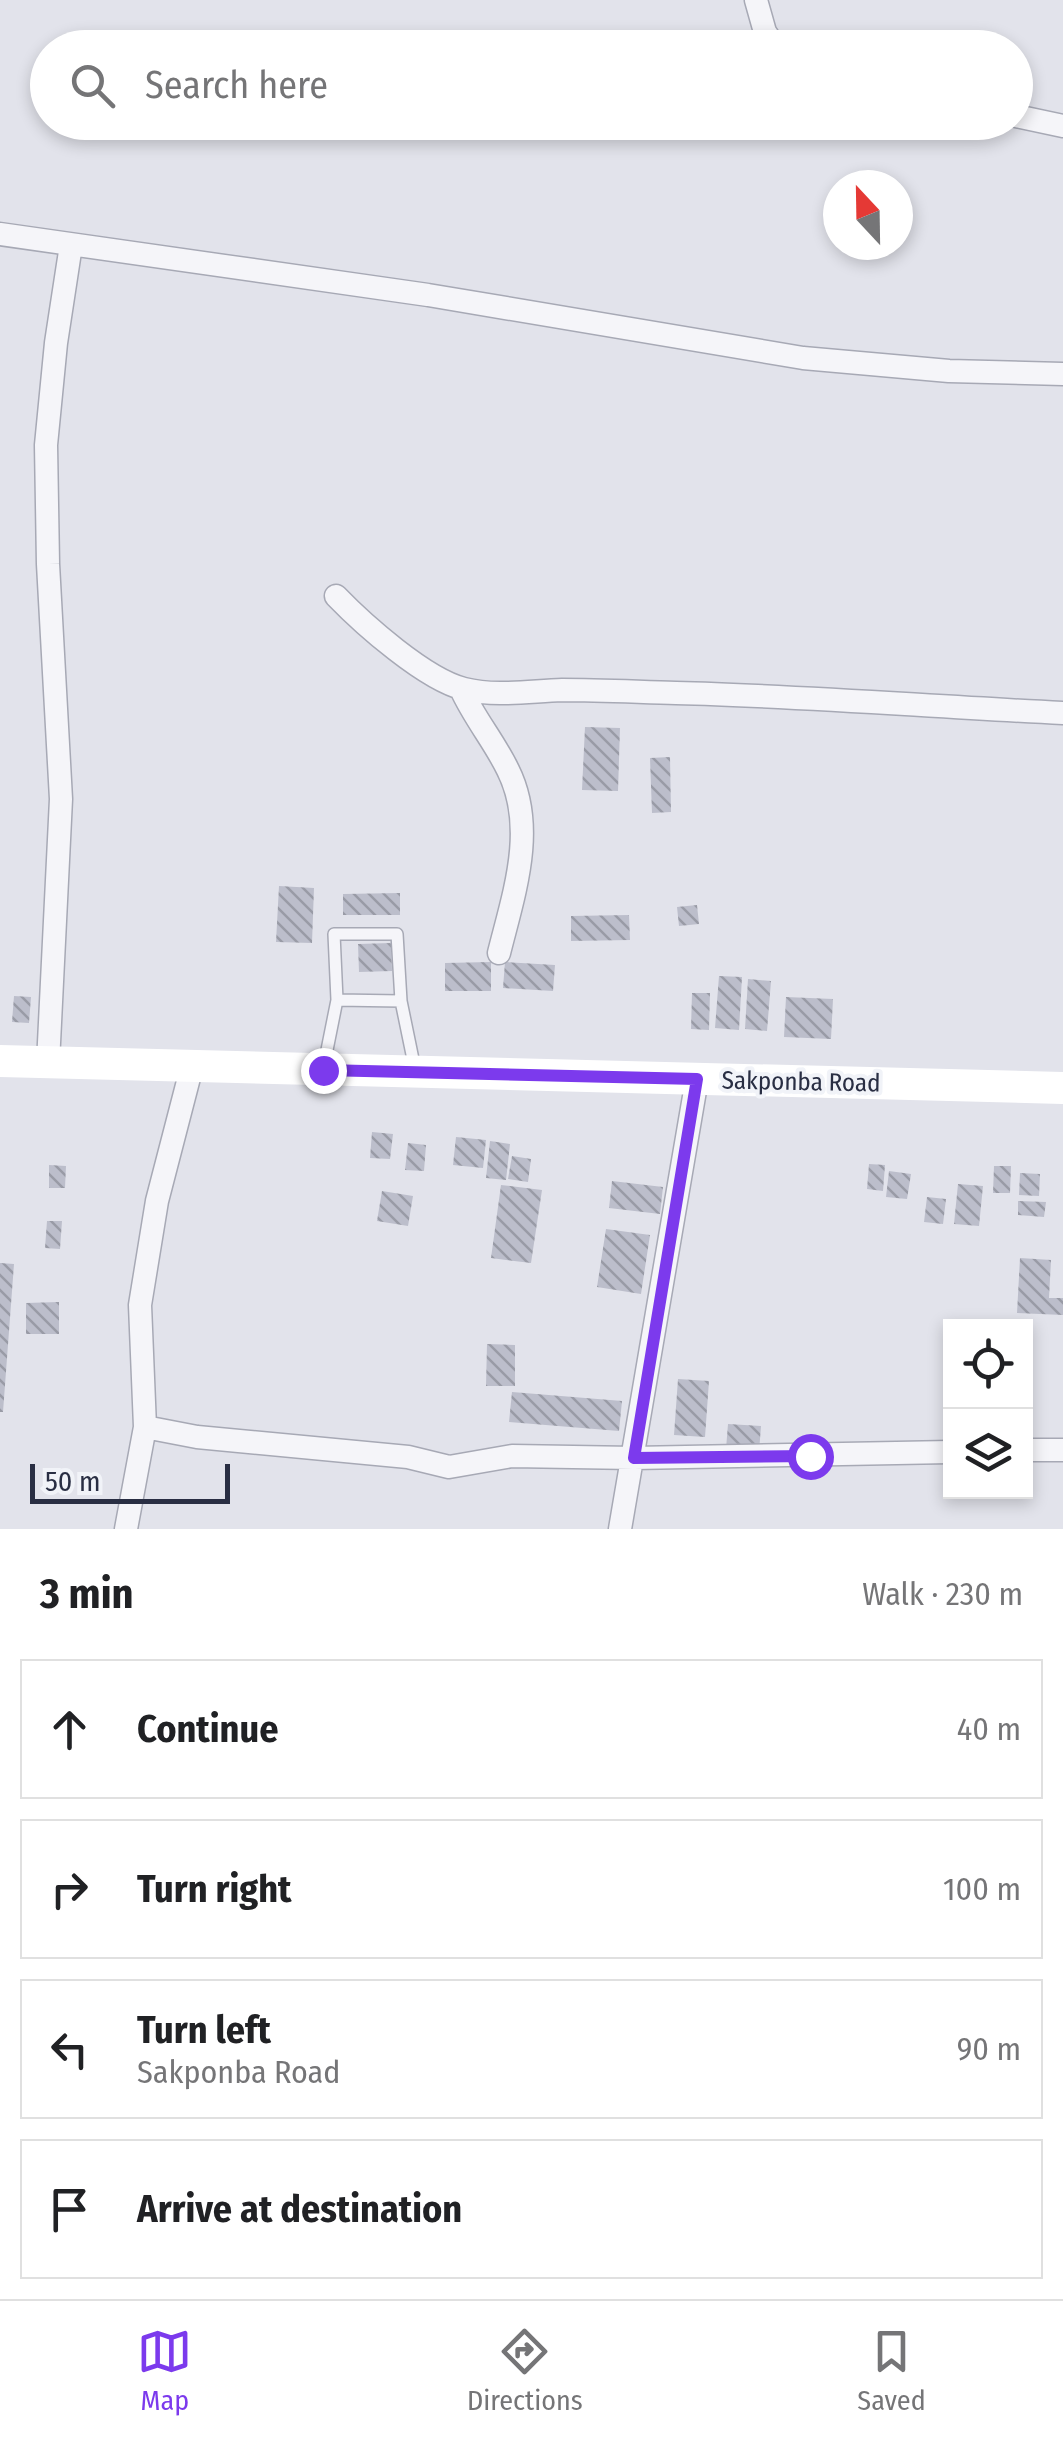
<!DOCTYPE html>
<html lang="en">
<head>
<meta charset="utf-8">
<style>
  :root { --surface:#fff; --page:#f2f2f2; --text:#202124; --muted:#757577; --line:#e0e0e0; --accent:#7c3aed }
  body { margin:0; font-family:"Fira Sans Condensed",sans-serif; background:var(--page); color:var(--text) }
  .controls { position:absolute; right:30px; bottom:30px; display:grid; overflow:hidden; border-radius:0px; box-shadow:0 5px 15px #0003 }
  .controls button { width:90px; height:90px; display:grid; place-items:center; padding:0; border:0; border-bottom:2px solid var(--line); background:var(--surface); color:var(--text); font:50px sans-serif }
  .compass { position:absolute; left:823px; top:170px; width:90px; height:90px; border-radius:50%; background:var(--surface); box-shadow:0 5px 15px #0003; rotate:338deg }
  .scale { position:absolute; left:30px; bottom:25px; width:200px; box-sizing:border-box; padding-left:10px; border:5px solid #292e43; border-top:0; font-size:28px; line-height:35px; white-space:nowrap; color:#292e43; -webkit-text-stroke:8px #f1f3f8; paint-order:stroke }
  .stop { position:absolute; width:30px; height:30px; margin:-22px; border:8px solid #7c3aed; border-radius:50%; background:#fff }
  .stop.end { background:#7c3aed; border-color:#fff; box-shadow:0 2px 10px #0008 }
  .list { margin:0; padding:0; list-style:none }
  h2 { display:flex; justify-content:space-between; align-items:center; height:130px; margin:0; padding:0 40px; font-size:42px }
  h2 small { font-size:32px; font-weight:400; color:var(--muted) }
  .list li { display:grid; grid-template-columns:65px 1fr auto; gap:30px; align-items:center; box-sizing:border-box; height:140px; margin:0 20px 20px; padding:0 20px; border:2px solid var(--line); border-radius:0px }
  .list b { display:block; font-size:38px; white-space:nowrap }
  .list p { margin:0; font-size:32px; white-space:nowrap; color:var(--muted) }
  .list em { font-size:32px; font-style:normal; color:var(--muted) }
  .icon { flex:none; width:55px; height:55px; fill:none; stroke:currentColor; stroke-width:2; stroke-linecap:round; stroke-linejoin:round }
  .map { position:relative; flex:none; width:1063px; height:1529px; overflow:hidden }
  .search { position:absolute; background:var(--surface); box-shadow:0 5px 15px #0003; left:30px; right:30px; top:30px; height:110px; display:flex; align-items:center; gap:25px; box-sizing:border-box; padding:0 35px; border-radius:55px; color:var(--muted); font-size:38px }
  .sheet { height:770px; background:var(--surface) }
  nav { display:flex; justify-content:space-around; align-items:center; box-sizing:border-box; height:140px; border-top:2px solid var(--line); background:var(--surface); font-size:28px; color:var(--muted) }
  nav a { display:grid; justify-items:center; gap:5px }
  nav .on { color:var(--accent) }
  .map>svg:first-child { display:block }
</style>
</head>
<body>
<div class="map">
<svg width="1063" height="1529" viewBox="0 0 1063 1529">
  <defs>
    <pattern id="building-back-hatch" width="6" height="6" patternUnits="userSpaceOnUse" patternTransform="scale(2.5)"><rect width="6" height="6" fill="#bcbecb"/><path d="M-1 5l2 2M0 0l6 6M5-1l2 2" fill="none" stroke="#999ba6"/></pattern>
  </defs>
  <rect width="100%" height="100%" fill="#e2e3eb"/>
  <!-- building -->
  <path fill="url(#building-back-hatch)" d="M585 727 620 728 618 791 582 790Z
    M670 757 671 812 652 813 650 758Z
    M279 886 314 888 312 943 276 942Z
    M400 893V915H343V894Z
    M697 905 699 924 679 926 677 907Z
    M629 915 630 940 571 941V916Z
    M391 943 392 971 359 972 358 944Z
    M491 962V991H445V963Z
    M505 962 555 965 553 991 503 988Z
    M719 976 742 977 739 1030 715 1028Z
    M748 979 771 981 767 1031 745 1029Z
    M692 993H710L709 1030 691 1029Z
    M14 996 31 997 29 1023 12 1022Z
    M786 997 833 999 831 1039 784 1037Z
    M372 1132 393 1134 390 1159 370 1158Z
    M456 1137 486 1140 483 1168 453 1165Z
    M490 1141 510 1144 506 1180 486 1178Z
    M408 1143 426 1145 424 1171 405 1170Z
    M512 1156 531 1159 528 1182 508 1179Z
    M869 1164 885 1165 883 1191 867 1189Z
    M49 1165 66 1166 65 1188H49Z
    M994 1166H1011L1010 1193H993Z
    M889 1171 911 1174 907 1199 886 1197Z
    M1020 1173 1040 1174 1039 1196 1019 1195Z
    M612 1181 663 1187 660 1214 609 1208Z
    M958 1184 983 1186 979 1226 954 1224Z
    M501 1185 542 1190 531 1263 491 1258Z
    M382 1191 413 1196 408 1226 377 1221Z
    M927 1197 946 1199 943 1224 924 1222Z
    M1018 1201 1046 1202 1044 1217 1018 1215Z
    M47 1221H62L60 1249 45 1248Z
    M606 1229 650 1235 641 1294 597 1287Z
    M1020 1258 1051 1260 1049 1298H1063V1315L1017 1313Z
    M0 1263 14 1264 3 1412H0Z
    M59 1302V1334H26V1303Z
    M487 1344 515 1345V1386H486Z
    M678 1379 709 1381 705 1437 674 1435Z
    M512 1392 622 1401 619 1431 509 1422Z
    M728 1424 761 1426 759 1452 726 1449Z"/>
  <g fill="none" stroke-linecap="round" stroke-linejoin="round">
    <!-- lane casing -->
    <g stroke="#a7a9b5" stroke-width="14">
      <path id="lane" d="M337 1000 401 1001
        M324 1065 337 1000 334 934H397L401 1001 415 1069"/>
    </g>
    <!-- street casing -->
    <g stroke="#a7a9b5" stroke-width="25">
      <path id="street" d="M756 0 765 32 776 48
        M1016 116 1063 126
        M0 234 428 295 803 358 949 371 1063 374
        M336 596C364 625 425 679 464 689 496 697 530 691 562 690 600 690 638 692 676 693 805 696 934 707 1063 713
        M461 689C474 718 494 741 508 770 537 828 514 893 499 953
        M48 1063 61 799 48 564 46 445 56 343 71 245
        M192 1066 157 1201 140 1305 145 1427 197 1437 408 1457 449 1467 512 1456 634 1458 950 1452
        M1026 1450H1063
        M126 1529 145 1427
        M620 1529 697 1079"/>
    </g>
    <!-- lane -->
    <use href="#lane" stroke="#f5f5f9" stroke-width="11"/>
    <!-- street -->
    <use href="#street" stroke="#f5f5f9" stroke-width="22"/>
    <!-- secondary -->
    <path stroke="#fff" stroke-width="32" d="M0 1061 1063 1088"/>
  </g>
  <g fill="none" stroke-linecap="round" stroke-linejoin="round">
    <!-- route -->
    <path stroke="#7c3aed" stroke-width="12" d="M323 1070 697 1079 634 1458 810 1456"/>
  </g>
  <g text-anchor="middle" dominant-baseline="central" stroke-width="8" stroke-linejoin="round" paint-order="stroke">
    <!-- street labels -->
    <g font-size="25" fill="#292e43" stroke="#f1f3f8">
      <text transform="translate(801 1082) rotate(1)">Sakponba Road</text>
    </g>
  </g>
</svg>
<div class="controls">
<button><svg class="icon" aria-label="locate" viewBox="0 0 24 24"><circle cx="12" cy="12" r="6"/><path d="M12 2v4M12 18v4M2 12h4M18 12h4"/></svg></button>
<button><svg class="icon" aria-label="layers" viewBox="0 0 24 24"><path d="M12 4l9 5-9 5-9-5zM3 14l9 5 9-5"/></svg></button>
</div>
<svg class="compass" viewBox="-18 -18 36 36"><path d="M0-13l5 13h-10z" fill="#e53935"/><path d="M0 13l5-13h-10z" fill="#757577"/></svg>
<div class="scale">50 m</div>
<div class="stop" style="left:810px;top:1456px"></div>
<div class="stop end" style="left:323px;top:1070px"></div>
<div class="search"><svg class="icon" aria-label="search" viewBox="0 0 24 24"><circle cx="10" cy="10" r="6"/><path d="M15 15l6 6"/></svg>Search here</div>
</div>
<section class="sheet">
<h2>3 min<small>Walk · 230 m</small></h2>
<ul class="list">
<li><svg class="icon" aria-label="ahead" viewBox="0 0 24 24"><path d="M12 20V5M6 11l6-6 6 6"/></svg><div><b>Continue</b></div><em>40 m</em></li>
<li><svg class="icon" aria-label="right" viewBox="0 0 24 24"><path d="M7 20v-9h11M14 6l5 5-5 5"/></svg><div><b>Turn right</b></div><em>100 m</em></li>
<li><svg class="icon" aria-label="left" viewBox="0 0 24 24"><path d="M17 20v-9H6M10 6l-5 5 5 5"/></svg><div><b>Turn left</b><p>Sakponba Road</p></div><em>90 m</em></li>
<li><svg class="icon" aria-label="arrive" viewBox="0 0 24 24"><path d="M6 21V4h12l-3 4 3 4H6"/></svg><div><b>Arrive at destination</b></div></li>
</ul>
</section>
<nav>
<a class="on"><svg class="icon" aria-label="map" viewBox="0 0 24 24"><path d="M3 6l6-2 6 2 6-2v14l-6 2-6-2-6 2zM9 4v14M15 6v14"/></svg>Map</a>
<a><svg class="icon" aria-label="directions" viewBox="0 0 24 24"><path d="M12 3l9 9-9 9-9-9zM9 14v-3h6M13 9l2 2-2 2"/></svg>Directions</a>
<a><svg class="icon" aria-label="saved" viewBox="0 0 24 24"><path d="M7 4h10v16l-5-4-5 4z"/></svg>Saved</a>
</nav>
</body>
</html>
